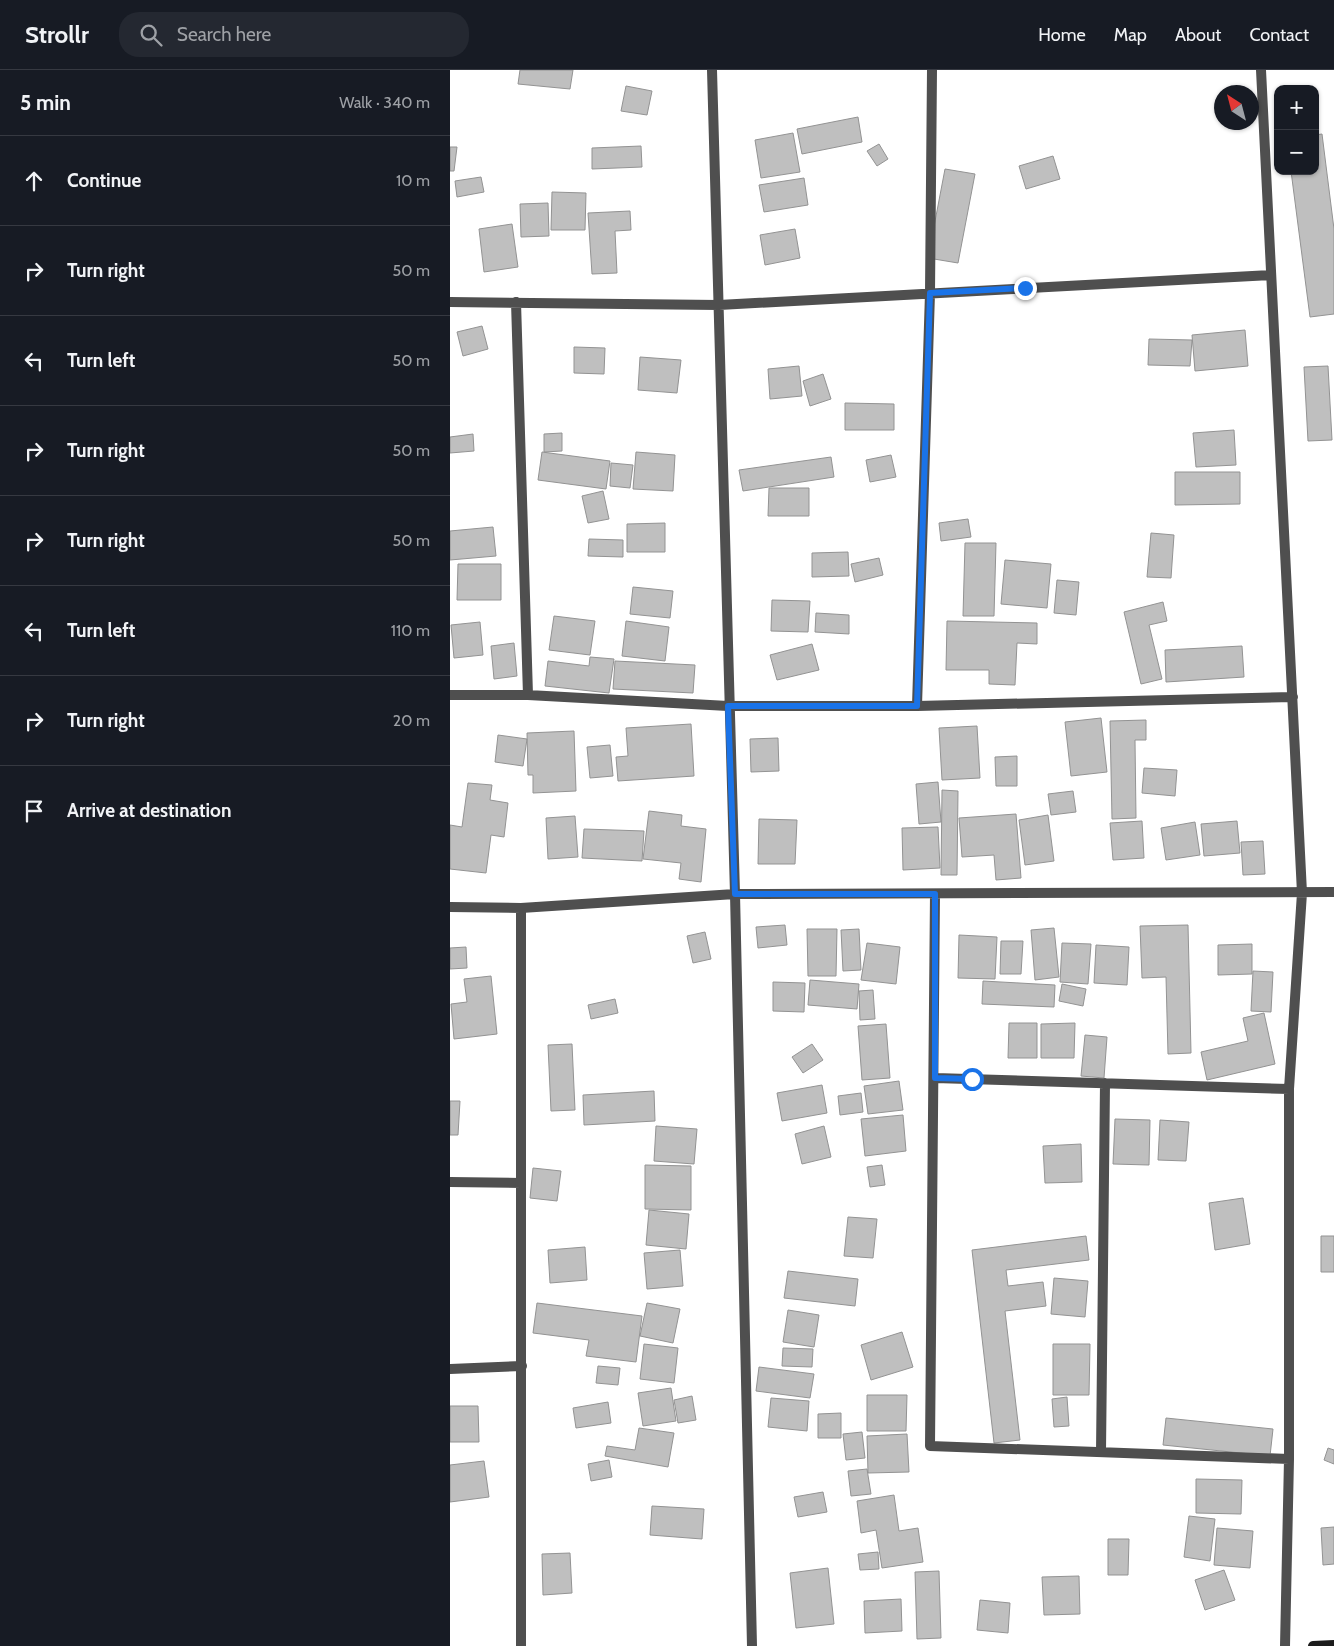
<!DOCTYPE html>
<html lang="en">
<head>
<meta charset="utf-8">
<style>
  :root { --surface:#171b24; --page:#242831; --text:#f1f3f6; --muted:#9ea1a6; --line:#363941 }
  body { margin:0; font-family:Cabin,sans-serif; background:var(--page); color:var(--text) }
  .controls { position:absolute; right:15px; top:15px; display:grid; overflow:hidden; border-radius:10px; box-shadow:0 1px 4px #0004 }
  .controls button { width:45px; height:45px; display:grid; place-items:center; padding:0; border:0; border-bottom:1px solid var(--line); background:var(--surface); color:var(--text); font:25px sans-serif }
  .compass { position:absolute; left:764px; top:15px; width:45px; height:45px; border-radius:50%; background:var(--surface); box-shadow:0 1px 4px #0004; rotate:324deg }
  .stop { position:absolute; width:15px; height:15px; margin:-11px; border:4px solid #1a73e8; border-radius:50%; background:#fff }
  .stop.end { background:#1a73e8; border-color:#fff; box-shadow:0 1px 5px #0008 }
  .list { margin:0; padding:0; list-style:none }
  h2 { display:flex; justify-content:space-between; align-items:center; height:65px; margin:0; padding:0 20px; font-size:21px }
  h2 small { font-size:16px; font-weight:400; color:var(--muted) }
  .list li { display:grid; grid-template-columns:32px 1fr auto; gap:15px; align-items:center; box-sizing:border-box; height:90px; padding:0 20px; border-top:1px solid var(--line) }
  .list b { display:block; font-size:19px; white-space:nowrap }
  .list em { font-size:16px; font-style:normal; color:var(--muted) }
  .icon { flex:none; width:28px; height:28px; fill:none; stroke:currentColor; stroke-width:2; stroke-linecap:round; stroke-linejoin:round }
  .map { position:relative; flex:none; width:884px; height:1576px; overflow:hidden }
  header { display:flex; align-items:center; gap:30px; box-sizing:border-box; height:70px; padding:0 25px; background:var(--surface); border-bottom:1px solid var(--line) }
  header strong { font-size:24px }
  nav { display:flex; gap:28px; margin-inline-start:auto; font-size:18px }
  .search { width:350px; height:45px; background:var(--page); display:flex; align-items:center; gap:12px; box-sizing:border-box; padding:0 18px; border-radius:20px; color:var(--muted); font-size:19px }
  main { display:flex }
  aside { flex:1; background:var(--surface) }
  .map>svg:first-child { display:block }
</style>
</head>
<body>
<header>
<strong>Strollr</strong>
<div class="search"><svg class="icon" aria-label="search" viewBox="0 0 24 24"><circle cx="10" cy="10" r="6"/><path d="M15 15l6 6"/></svg>Search here</div>
<nav><a>Home</a><a>Map</a><a>About</a><a>Contact</a></nav>
</header>
<main>
<aside>
<h2>5 min<small>Walk · 340 m</small></h2>
<ul class="list">
<li><svg class="icon" aria-label="ahead" viewBox="0 0 24 24"><path d="M12 20V5M6 11l6-6 6 6"/></svg><div><b>Continue</b></div><em>10 m</em></li>
<li><svg class="icon" aria-label="right" viewBox="0 0 24 24"><path d="M7 20v-9h11M14 6l5 5-5 5"/></svg><div><b>Turn right</b></div><em>50 m</em></li>
<li><svg class="icon" aria-label="left" viewBox="0 0 24 24"><path d="M17 20v-9H6M10 6l-5 5 5 5"/></svg><div><b>Turn left</b></div><em>50 m</em></li>
<li><svg class="icon" aria-label="right" viewBox="0 0 24 24"><path d="M7 20v-9h11M14 6l5 5-5 5"/></svg><div><b>Turn right</b></div><em>50 m</em></li>
<li><svg class="icon" aria-label="right" viewBox="0 0 24 24"><path d="M7 20v-9h11M14 6l5 5-5 5"/></svg><div><b>Turn right</b></div><em>50 m</em></li>
<li><svg class="icon" aria-label="left" viewBox="0 0 24 24"><path d="M17 20v-9H6M10 6l-5 5 5 5"/></svg><div><b>Turn left</b></div><em>110 m</em></li>
<li><svg class="icon" aria-label="right" viewBox="0 0 24 24"><path d="M7 20v-9h11M14 6l5 5-5 5"/></svg><div><b>Turn right</b></div><em>20 m</em></li>
<li><svg class="icon" aria-label="arrive" viewBox="0 0 24 24"><path d="M6 21V4h12l-3 4 3 4H6"/></svg><div><b>Arrive at destination</b></div></li>
</ul>
</aside>
<div class="map">
<svg width="884" height="1576" viewBox="0 0 884 1576">
  <rect width="100%" height="100%" fill="#fff"/>
  <!-- building -->
  <path fill="#bfbfbf" stroke="#939393" d="M70 0H123L120 19 68 14Z
    M176 16 202 21 197 45 171 41Z
    M408 47 412 72 352 84 347 59Z
    M343 63 350 102 311 108 305 70Z
    M872 64 884 159V244L860 247 841 101H865V65Z
    M429 74 438 89 427 96 417 81Z
    M191 76 192 97 142 99V78Z
    M0 77H7L4 101H0Z
    M603 86 610 109 576 119 569 96Z
    M495 99 525 104 508 193 478 188Z
    M31 107 34 122 7 127 5 111Z
    M354 108 358 135 314 142 309 115Z
    M102 122 136 123 135 160H101Z
    M98 133 99 166 71 167 70 134Z
    M180 141 181 160 165 161 167 203 142 204 138 143Z
    M62 154 68 197 34 202 29 159Z
    M345 159 350 188 315 195 310 165Z
    M32 256 38 279 13 286 7 262Z
    M795 260 798 296 745 301 742 265Z
    M699 269 742 270 740 296 698 295Z
    M124 277 155 278 154 304 124 303Z
    M190 287 231 290 227 323 188 320Z
    M349 296 352 326 320 329 318 299Z
    M878 296 882 370 858 371 854 297Z
    M373 304 381 329 360 336 353 311Z
    M395 333 444 334V360H395Z
    M784 360 786 395 746 397 743 363Z
    M112 363V381L94 382V364Z
    M23 364 24 381 0 383V367Z
    M92 382 160 391 156 419 88 410Z
    M186 382 225 385 223 421 183 419Z
    M441 385 446 407 420 412 416 390Z
    M381 387 384 407 293 421 289 400Z
    M161 393 183 395 180 418 160 416Z
    M725 402H790V434L725 435Z
    M319 418H359V446H318Z
    M153 421 159 449 138 453 132 426Z
    M518 449 521 467 491 471 489 453Z
    M215 453V482H177V454Z
    M43 457 46 486 0 490V461Z
    M701 463 724 465 721 508 697 507Z
    M139 469 173 470V487L138 486Z
    M515 473H546L544 546H513Z
    M398 482 399 506 362 507V483Z
    M429 488 433 505 405 512 401 494Z
    M555 490 601 494 597 538 551 534Z
    M8 494H51V530H7Z
    M607 510 629 512 626 545 604 543Z
    M183 517 223 521 220 548 180 544Z
    M322 530 360 531 358 562 321 561Z
    M713 532 717 551 699 555 712 609 691 614 674 542Z
    M366 543 399 545V564L365 562Z
    M104 546 145 551 140 585 99 580Z
    M176 551 219 557 215 591 172 586Z
    M497 551 587 553V574L567 573 565 615 539 614V600H496Z
    M30 552 33 585 4 588 1 555Z
    M64 573 67 606 44 609 41 576Z
    M362 574 369 600 327 610 320 585Z
    M792 576 794 607 716 612 715 580Z
    M140 587 164 589 159 623 95 616 98 591 139 596Z
    M165 591 245 595 243 623 163 619Z
    M651 648 657 702 621 706 615 652Z
    M696 650V670H685L686 748 662 749 660 651Z
    M241 654 244 706 168 711 166 687 178 686 176 658Z
    M527 656 530 708 492 710 489 658Z
    M124 661 126 721 83 723V705H78L77 663Z
    M48 665 77 669 73 696 45 692Z
    M328 668 329 701 301 702 300 669Z
    M160 675 163 706 140 708 137 677Z
    M567 686V716H546L545 687Z
    M694 698 727 700 725 726 692 723Z
    M488 712 491 752 469 754 466 714Z
    M18 713 42 715 40 730 58 733 54 767 41 765 36 803 0 799V755L12 757Z
    M492 720 508 721 507 805H491Z
    M623 721 626 742 601 745 598 724Z
    M199 741 232 745 231 756 256 759 251 812 229 809 231 793 193 789Z
    M566 744 571 808 546 810 544 785 512 787 509 748Z
    M598 745 604 791 575 795 569 750Z
    M125 746 128 787 98 789 96 748Z
    M309 749 347 750 345 794H308Z
    M692 751 694 788 663 790 660 753Z
    M787 751 790 783 754 786 751 754Z
    M745 752 750 785 716 790 711 758Z
    M488 757 490 798 453 800 452 758Z
    M134 759 194 761 192 791 132 788Z
    M813 771 815 804 793 805 791 772Z
    M335 855 337 875 308 878 306 857Z
    M738 855 741 983 718 984 716 907 692 908 690 856Z
    M604 858 609 907 585 910 581 860Z
    M357 859H387L386 906H358Z
    M409 859 411 900 393 901 391 860Z
    M255 862 261 889 243 893 237 866Z
    M509 865 547 867 545 909 508 908Z
    M551 871H573L571 904H550Z
    M417 873 450 877 446 914 411 910Z
    M612 873 641 874 638 914 610 912Z
    M802 874V904L768 905V875Z
    M646 875 679 877 677 915 644 913Z
    M16 877 17 898 0 899V878Z
    M803 901 823 902 821 942 801 941Z
    M41 906 47 964 4 969 1 934 17 932 14 909Z
    M360 910 409 914 407 939 358 935Z
    M533 911 605 915 604 937 532 934Z
    M323 912 355 913 354 942 323 941Z
    M612 914 636 919 633 936 609 931Z
    M423 920 425 949 410 950 409 921Z
    M165 929 168 943 141 949 138 935Z
    M814 943 825 994 757 1010 751 982 798 971 793 948Z
    M559 953H587V988H558Z
    M625 953 624 988H591V954Z
    M436 954 440 1008 412 1010 408 956Z
    M635 965 657 967 654 1008 631 1006Z
    M122 974 125 1040 101 1041 98 975Z
    M362 974 373 990 353 1003 342 987Z
    M449 1011 453 1040 418 1044 414 1016Z
    M372 1015 377 1043 332 1051 327 1023Z
    M204 1021 205 1051 134 1055 133 1025Z
    M411 1023 413 1042 390 1045 388 1026Z
    M0 1031H10L8 1065H0Z
    M453 1045 456 1081 415 1086 411 1049Z
    M665 1049 700 1050 699 1095 663 1094Z
    M710 1050 739 1052 736 1091 708 1090Z
    M206 1056 247 1059 244 1094 204 1091Z
    M374 1056 381 1087 352 1094 345 1064Z
    M631 1074 632 1112 595 1113 593 1076Z
    M195 1095 241 1096V1140L195 1139Z
    M432 1095 435 1115 420 1117 417 1097Z
    M83 1098 111 1101 107 1131 80 1128Z
    M793 1128 800 1174 765 1180 759 1133Z
    M199 1140 239 1144 236 1179 196 1175Z
    M398 1147 427 1149 423 1188 394 1186Z
    M636 1166 639 1190 556 1200 558 1216 593 1212 596 1236 555 1241 570 1370 544 1373 522 1180Z
    M871 1166H884V1202H871Z
    M135 1177 137 1210 100 1213 98 1180Z
    M230 1180 233 1216 197 1219 194 1183Z
    M338 1201 408 1209 405 1236 334 1228Z
    M604 1208 638 1211 635 1247 601 1244Z
    M87 1233 192 1246 186 1292 136 1286 139 1270 83 1263Z
    M197 1233 230 1239 223 1273 190 1266Z
    M338 1240 369 1245 364 1277 333 1272Z
    M452 1262 463 1297 421 1310 411 1275Z
    M194 1274 228 1278 224 1313 190 1309Z
    M603 1274H640L639 1325H603Z
    M333 1278 363 1279 362 1297 332 1296Z
    M148 1296 170 1298 168 1315 146 1313Z
    M309 1297 364 1304 360 1328 306 1321Z
    M221 1318 226 1351 193 1356 188 1323Z
    M417 1325H457L456 1361H417Z
    M242 1326 246 1350 228 1353 224 1330Z
    M617 1327 619 1356 604 1357 602 1329Z
    M321 1328 359 1331 357 1361 318 1357Z
    M158 1332 161 1353 126 1358 123 1338Z
    M0 1336H28L29 1372H0Z
    M391 1343V1368H368V1344Z
    M716 1348 823 1359 820 1386 713 1375Z
    M189 1358 224 1363 218 1397 155 1386 157 1376 185 1380Z
    M412 1362 415 1388 396 1390 393 1364Z
    M457 1364 459 1402 418 1403 417 1366Z
    M878 1378 884 1380V1394L874 1390Z
    M159 1390 162 1407 141 1411 138 1394Z
    M34 1391 39 1427 0 1432V1395Z
    M417 1399 421 1424 401 1426 398 1401Z
    M746 1409 792 1410 791 1444 746 1443Z
    M373 1422 377 1442 348 1447 344 1427Z
    M444 1425 449 1461 468 1458 473 1492 432 1498 426 1460 411 1463 407 1431Z
    M202 1436 254 1439 252 1469 200 1465Z
    M739 1446 765 1449 760 1491 734 1487Z
    M884 1457V1494L873 1495 871 1458Z
    M767 1458 803 1461 800 1498 764 1495Z
    M658 1469H679L678 1505H658Z
    M428 1482 429 1499 410 1500 408 1484Z
    M120 1483 122 1523 93 1525 92 1484Z
    M378 1498 384 1554 346 1558 340 1503Z
    M774 1500 785 1530 755 1540 745 1510Z
    M489 1501 491 1568 467 1569 465 1502Z
    M629 1506 630 1544 594 1545 592 1507Z
    M451 1529 452 1561 415 1563 414 1531Z
    M530 1530 560 1533 558 1563 527 1560Z"/>
  <g fill="none" stroke-linecap="round" stroke-linejoin="round">
    <!-- street -->
    <path stroke="#4f4f4f" stroke-width="10" d="M262 0 285 824 302 1576
      M811 0 852 823 839 1019V1389L835 1576
      M0 232 269 235 821 205
      M66 232 78 625
      M0 625H78L278 636H467L843 627
      M467 636 480 223 482 0
      M485 824 480 1376 839 1389
      M0 837 71 838 285 824 884 822
      M71 838V1576
      M485 1008 839 1019
      M0 1112 71 1113
      M0 1299 72 1296
      M651 1382 655 1013"/>
    <!-- secondary -->
    <path stroke="#1c1c1c" stroke-width="10" d="M863 1576 884 1575"/>
  </g>
  <g fill="none" stroke-linecap="round" stroke-linejoin="round">
    <!-- route -->
    <path stroke="#1a73e8" stroke-width="6" d="M522 1009 485 1008V824H285L278 636H467L480 223 575 218"/>
  </g>
</svg>
<div class="controls">
<button>+</button>
<button>−</button>
</div>
<svg class="compass" viewBox="-18 -18 36 36"><path d="M0-13l5 13h-10z" fill="#e53935"/><path d="M0 13l5-13h-10z" fill="#9ea1a6"/></svg>
<div class="stop" style="left:522px;top:1009px"></div>
<div class="stop end" style="left:575px;top:218px"></div>
</div>
</main>
</body>
</html>
